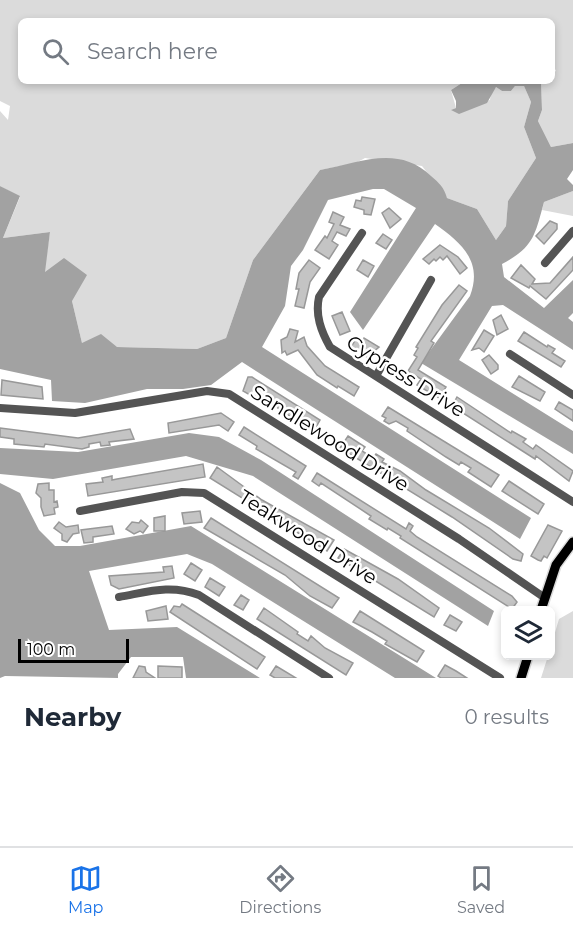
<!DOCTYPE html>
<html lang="en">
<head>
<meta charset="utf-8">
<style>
  :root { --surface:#fff; --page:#f2f2f3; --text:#1f2937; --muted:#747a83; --line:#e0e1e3; --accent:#1a73e8 }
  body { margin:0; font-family:Montserrat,sans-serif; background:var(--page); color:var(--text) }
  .controls { position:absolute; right:18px; bottom:18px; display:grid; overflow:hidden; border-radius:9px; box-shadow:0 3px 9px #0003 }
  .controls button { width:54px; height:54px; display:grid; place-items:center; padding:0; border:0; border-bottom:2px solid var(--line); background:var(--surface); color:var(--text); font:30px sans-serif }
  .scale { position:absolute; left:18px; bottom:15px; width:111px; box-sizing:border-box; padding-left:6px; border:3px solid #000; border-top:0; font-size:16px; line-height:21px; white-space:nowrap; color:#000; -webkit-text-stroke:4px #fff; paint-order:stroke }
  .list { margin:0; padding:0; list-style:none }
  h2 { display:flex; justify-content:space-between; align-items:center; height:78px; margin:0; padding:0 24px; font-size:26px }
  h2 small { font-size:20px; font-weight:400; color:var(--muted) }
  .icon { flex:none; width:33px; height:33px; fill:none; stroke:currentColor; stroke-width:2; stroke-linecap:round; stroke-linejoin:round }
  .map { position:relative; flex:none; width:573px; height:678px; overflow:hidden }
  .search { position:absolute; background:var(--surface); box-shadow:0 3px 9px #0003; left:18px; right:18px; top:18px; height:66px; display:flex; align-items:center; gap:15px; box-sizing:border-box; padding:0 21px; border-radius:9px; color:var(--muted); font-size:22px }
  .sheet { height:168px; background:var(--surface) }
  nav { display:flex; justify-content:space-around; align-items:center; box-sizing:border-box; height:84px; border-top:2px solid var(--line); background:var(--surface); font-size:16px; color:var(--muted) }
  nav a { display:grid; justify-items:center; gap:3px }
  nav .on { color:var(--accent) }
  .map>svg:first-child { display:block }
</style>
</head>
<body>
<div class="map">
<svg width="573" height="678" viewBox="0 0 573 678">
  <rect width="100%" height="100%" fill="#fff"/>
  <!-- green -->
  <path fill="#dbdbdb" d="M0 0H573V143L551 147 538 121 542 110 541 81H552V73L556 71 552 63V21H21V81H465L451 90 456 108 452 110 490 100 491 92 496 87 502 91H511L515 86H524L531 102 524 127 536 158 508 201 506 226 496 240 477 209 447 198 422 166 365 158 356 163 320 170 253 260 226 338 197 349 117 347 82 343 72 301 44 272 50 232 3 238 20 197 0 186V111L8 120 10 106 0 101Z
    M573 191V216L542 210 544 202Z
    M573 611V678H541L548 656H550L551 646 559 619Z"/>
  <!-- water -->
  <path fill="#a2a2a2" d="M465 81H541L542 110 538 121 551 147 573 143V170L567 179 573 185V191L544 202C535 235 534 247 502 264L504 277 544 308 573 280V313L568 318 573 322V350L503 305 492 306 459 360 573 431V454L421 363 470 296C483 262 462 243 435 224L363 330 350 312 416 208 384 189H373L328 200 303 250 291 266 285 306 262 347 531 518 520 539 242 362 211 385 183 389H147L85 403 52 401 51 380 0 369V186L20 196 3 238 50 232 45 272 64 258 87 275 72 301 82 343 101 334 117 347 197 349 226 338 253 260 320 170C359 163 398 144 431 176 439 183 444 187 447 198L477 209 496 240 506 226 508 201 536 158 524 127 531 102 524 86H515L511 91H502L496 87 487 103 459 114 451 110 456 108V101L451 90Z
    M189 433 219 437 261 460 494 611 488 626 253 476 186 456 53 479 0 474V448L78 452Z
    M0 483 20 493 39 530 55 546H80L191 526 436 678H395L212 564 187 554 89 571 109 630 177 627 260 678H186L183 657H131L118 674V678L5 676 0 678Z"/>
  <!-- building -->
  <path fill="#c4c4c4" stroke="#989898" stroke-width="1.5" d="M362 197 375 199 371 215 364 214V210L354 207 356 200 361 201Z
    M389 208 401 219 390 228 382 213Z
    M333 212 344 217 340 225 350 229 346 236 337 232 332 241 338 245 329 259 315 250 325 236 327 238 334 224 329 222Z
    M550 221 557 224V229L544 244 536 236Z
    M383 234 392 240 386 249 376 243Z
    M440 245 458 257 467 268 460 274 447 256 443 260 440 257 436 261 434 259 429 264 423 259Z
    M573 257V270L546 299 530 286 529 288 511 278 521 265 535 279 532 284 550 283Z
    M309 260 320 268 310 282 304 308 295 306 299 289H296L299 273Z
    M363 260 374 266 368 277 357 270Z
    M459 285 467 291 431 341 434 343 418 370 446 387 439 398 417 385 421 379 408 371 417 357 414 355 418 348 416 347 442 305Z
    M342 312 350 331 340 335 332 316Z
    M501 315 508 329 497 335 493 320Z
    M290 329 298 331 295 342 304 337 307 346 325 366 359 387 354 396 338 386 337 388 317 375 298 350 287 355 285 351 282 353 281 340 287 337Z
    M484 330 494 336 484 352 479 348 472 350Z
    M524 332 547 347 548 345 555 349 552 353 565 361 561 367 518 341Z
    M357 337 363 340 364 338 379 347 367 357 351 347Z
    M489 355 498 365V369L491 374 482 360Z
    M519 376 545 392 540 401 512 387Z
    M248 377H252L320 420 315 429 308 425H303L263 398 257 399 243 391Z
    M2 380 42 387 43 399 1 395Z
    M457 397 511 433 512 431 526 439 523 442 533 449 536 445 573 471 569 481 536 456 535 459 452 406Z
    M559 402 573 410V421L555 409Z
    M388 407 499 475 491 487 468 472 471 468 461 462 459 465 446 457 407 431 408 428 396 421 389 424 384 421 386 418 382 416Z
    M221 413 234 422 228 431 219 425 169 433 168 423Z
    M244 427 306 466 298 479 293 476 296 472 256 449 257 446 239 435Z
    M0 428 78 438 130 429 134 439 109 442 110 445 101 446 100 442 89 444V447L82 449 45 444 44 447 14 444V439L0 437Z
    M348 436 365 447 362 451 373 458 376 454 384 459 382 462 400 471 426 490 489 528 523 554 521 561 513 559 452 517 340 448Z
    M203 464 205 477 88 496 86 484 103 482 102 478 112 476V480L117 479Z
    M217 467 262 500 334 540 327 551 210 478Z
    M317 473 406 529 409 523 413 526 410 531 417 537 512 596 517 602 512 609 400 538 401 536 388 528 387 530 369 519 371 516 321 483 319 486 312 481Z
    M509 481 544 504 538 514 502 491Z
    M49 483V490H54V502L57 501 58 507 54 508 55 514 44 516 41 507V498L36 493 38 484Z
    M200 511 202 522 184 524 182 513Z
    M165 516V531H154V518Z
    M211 518 339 598 332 608 310 596 285 575 204 528Z
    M141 520 148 526 143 533 140 531 134 534 126 529 132 522 139 523Z
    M59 522 66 527 78 525 79 533 73 534 67 542 62 540V534L54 528Z
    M548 525 562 531 547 558 544 556 541 561 538 560 531 556Z
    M112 526 114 534 93 537V542L84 543 81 530Z
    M344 549 398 579 439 608 434 617 338 558Z
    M191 563 202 570 195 581 184 574Z
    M172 566 174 578 119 589 111 585 109 576 164 572 163 567Z
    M210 578 225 587 219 596 205 587Z
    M241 595 249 600 243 610 234 605Z
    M182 604 265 657 257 669 170 612 174 606 180 607Z
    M166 606 168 619 148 621 146 611Z
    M264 608 298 632 297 634 308 641 311 636 325 648 353 663 346 675 257 619Z
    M360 611 424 651 417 662 385 644 387 641 372 632 353 622Z
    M450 615 462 622 456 631 444 625Z
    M445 665 456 671 467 678H441L438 676Z
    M139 666 145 667 146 672 155 678H133Z
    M158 666 182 667V678H158Z
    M276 666 296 678H275L270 675Z"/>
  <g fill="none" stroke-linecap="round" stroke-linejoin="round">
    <!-- major casing -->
    <g stroke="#dbdbdb" stroke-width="12">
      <path id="major" d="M541 610 556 565 573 542
        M521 678 528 656"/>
    </g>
    <!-- minor -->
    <path stroke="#545454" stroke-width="8" d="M362 233 319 297C315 315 321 331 330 347L573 502
      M545 263 573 231
      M510 354 573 395
      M376 376 431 280
      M0 408 75 413 207 391 229 394 459 539 545 598
      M80 511 182 492 204 493 500 678
      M119 597C148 592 170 584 199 595L329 678"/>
    <!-- major -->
    <use href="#major" stroke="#000" stroke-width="9"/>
  </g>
  <g text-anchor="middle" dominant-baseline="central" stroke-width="5" stroke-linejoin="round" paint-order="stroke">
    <!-- street labels -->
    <g font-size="20" fill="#000" stroke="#fff">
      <text transform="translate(406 376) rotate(32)">Cypress Drive</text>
      <text transform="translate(330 438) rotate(32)">Sandlewood Drive</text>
      <text transform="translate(308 537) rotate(32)">Teakwood Drive</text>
    </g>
  </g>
</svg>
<div class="controls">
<button><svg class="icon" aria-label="layers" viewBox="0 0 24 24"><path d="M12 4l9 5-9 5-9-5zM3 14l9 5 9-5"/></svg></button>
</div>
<div class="scale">100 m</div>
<div class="search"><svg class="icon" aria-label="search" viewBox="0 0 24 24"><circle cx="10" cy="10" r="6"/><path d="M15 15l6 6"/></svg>Search here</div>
</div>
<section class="sheet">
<h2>Nearby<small>0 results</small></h2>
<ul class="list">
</ul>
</section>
<nav>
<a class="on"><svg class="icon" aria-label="map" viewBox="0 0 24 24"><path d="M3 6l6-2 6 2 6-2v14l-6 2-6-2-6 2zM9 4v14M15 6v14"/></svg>Map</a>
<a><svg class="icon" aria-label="directions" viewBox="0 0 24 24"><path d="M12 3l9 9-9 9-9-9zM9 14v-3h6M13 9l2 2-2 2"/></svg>Directions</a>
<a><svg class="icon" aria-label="saved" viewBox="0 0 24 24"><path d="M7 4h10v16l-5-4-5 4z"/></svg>Saved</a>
</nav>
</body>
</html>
